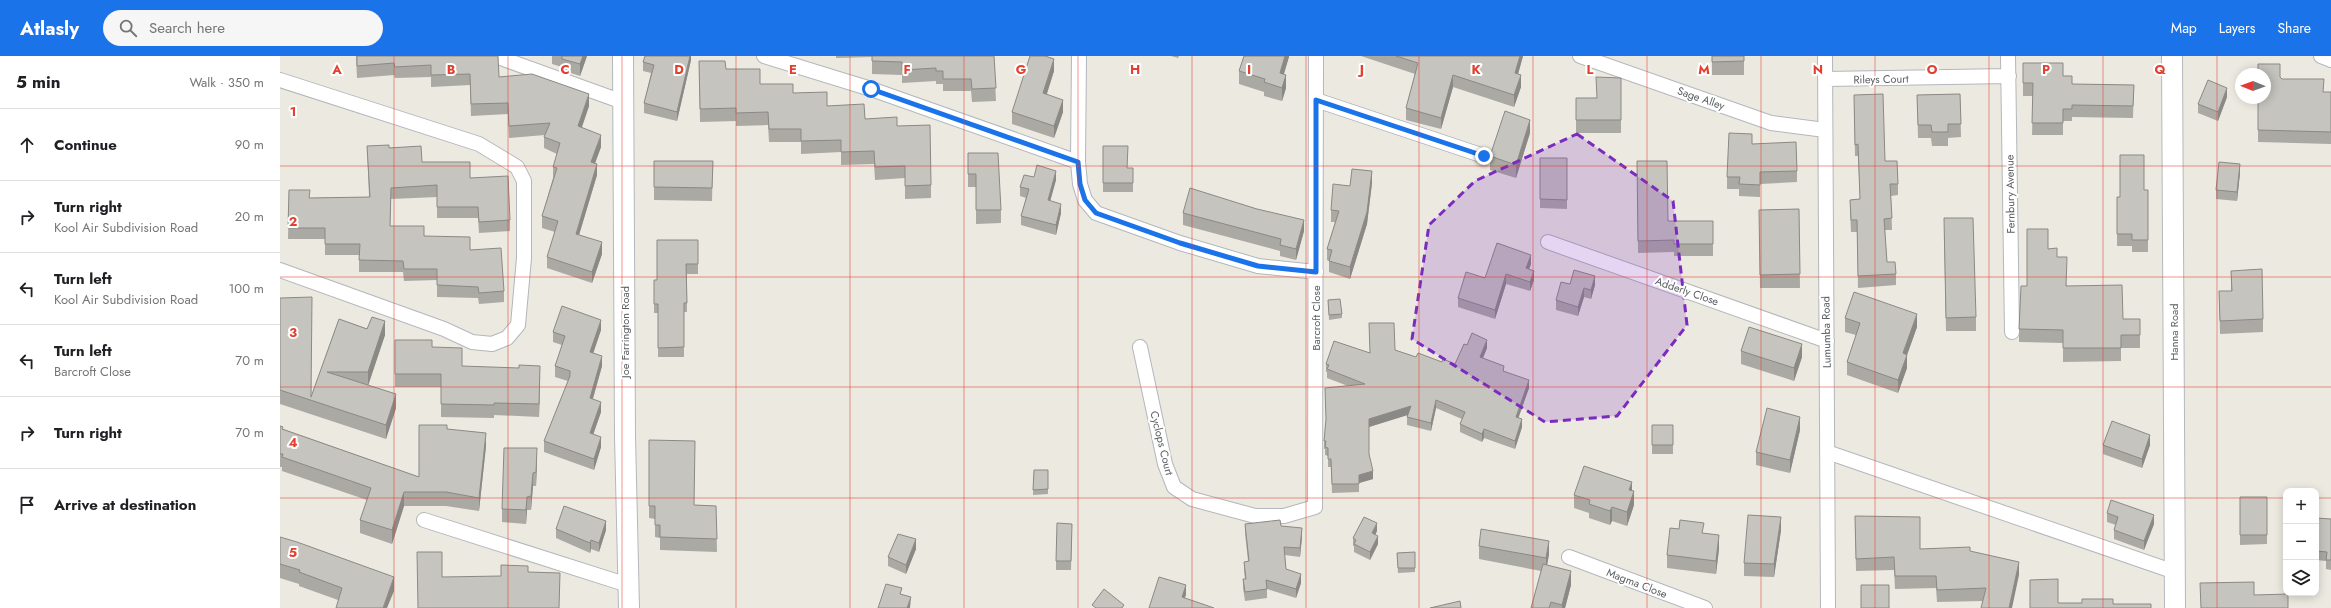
<!DOCTYPE html>
<html lang="en">
<head>
<meta charset="utf-8">
<style>
  :root { --surface:#fff; --page:#f6f6f6; --text:#202124; --muted:#757577; --line:#e0e0e0; --accent:#1a73e8 }
  body { margin:0; font-family:Jost,sans-serif; background:var(--page); color:var(--text) }
  .controls { position:absolute; right:12px; bottom:12px; display:grid; overflow:hidden; border-radius:8px; box-shadow:0 2px 10px #0003 }
  .controls button { width:36px; height:36px; display:grid; place-items:center; padding:0; border:0; border-bottom:1px solid var(--line); background:var(--surface); color:var(--text); font:20px sans-serif }
  .compass { position:absolute; left:1955px; top:12px; width:36px; height:36px; border-radius:50%; background:var(--surface); box-shadow:0 2px 10px #0003; rotate:271deg }
  .stop { position:absolute; width:12px; height:12px; margin:-9px; border:3px solid #1a73e8; border-radius:50%; background:#fff }
  .stop.end { background:#1a73e8; border-color:#fff; box-shadow:0 1px 4px #0008 }
  .list { margin:0; padding:0; list-style:none }
  h2 { display:flex; justify-content:space-between; align-items:center; height:52px; margin:0; padding:0 16px; font-size:17px }
  h2 small { font-size:13px; font-weight:400; color:var(--muted) }
  .list li { display:grid; grid-template-columns:26px 1fr auto; gap:12px; align-items:center; box-sizing:border-box; height:72px; padding:0 16px; border-top:1px solid var(--line) }
  .list b { display:block; font-size:15px; white-space:nowrap }
  .list p { margin:0; font-size:13px; white-space:nowrap; color:var(--muted) }
  .list em { font-size:13px; font-style:normal; color:var(--muted) }
  .icon { flex:none; width:22px; height:22px; fill:none; stroke:currentColor; stroke-width:2; stroke-linecap:round; stroke-linejoin:round }
  .map { position:relative; flex:none; width:2051px; height:552px; overflow:hidden }
  header { display:flex; align-items:center; gap:24px; box-sizing:border-box; height:56px; padding:0 20px; background:var(--accent); color:#fff }
  header strong { font-size:19px }
  nav { display:flex; gap:22px; margin-inline-start:auto; font-size:14px }
  .search { width:280px; height:36px; background:var(--page); display:flex; align-items:center; gap:10px; box-sizing:border-box; padding:0 14px; border-radius:22px; color:var(--muted); font-size:15px }
  main { display:flex }
  aside { flex:1; background:var(--surface) }
  .map>svg:first-child { display:block }
</style>
</head>
<body>
<header>
<strong>Atlasly</strong>
<div class="search"><svg class="icon" aria-label="search" viewBox="0 0 24 24"><circle cx="10" cy="10" r="6"/><path d="M15 15l6 6"/></svg>Search here</div>
<nav><a>Map</a><a>Layers</a><a>Share</a></nav>
</header>
<main>
<aside>
<h2>5 min<small>Walk · 350 m</small></h2>
<ul class="list">
<li><svg class="icon" aria-label="ahead" viewBox="0 0 24 24"><path d="M12 20V5M6 11l6-6 6 6"/></svg><div><b>Continue</b></div><em>90 m</em></li>
<li><svg class="icon" aria-label="right" viewBox="0 0 24 24"><path d="M7 20v-9h11M14 6l5 5-5 5"/></svg><div><b>Turn right</b><p>Kool Air Subdivision Road</p></div><em>20 m</em></li>
<li><svg class="icon" aria-label="left" viewBox="0 0 24 24"><path d="M17 20v-9H6M10 6l-5 5 5 5"/></svg><div><b>Turn left</b><p>Kool Air Subdivision Road</p></div><em>100 m</em></li>
<li><svg class="icon" aria-label="left" viewBox="0 0 24 24"><path d="M17 20v-9H6M10 6l-5 5 5 5"/></svg><div><b>Turn left</b><p>Barcroft Close</p></div><em>70 m</em></li>
<li><svg class="icon" aria-label="right" viewBox="0 0 24 24"><path d="M7 20v-9h11M14 6l5 5-5 5"/></svg><div><b>Turn right</b></div><em>70 m</em></li>
<li><svg class="icon" aria-label="arrive" viewBox="0 0 24 24"><path d="M6 21V4h12l-3 4 3 4H6"/></svg><div><b>Arrive at destination</b></div></li>
</ul>
</aside>
<div class="map">
<svg width="2051" height="552" viewBox="0 0 2051 552">
  <rect width="100%" height="100%" fill="#ece9e1"/>
  <g fill="none" stroke-linecap="round" stroke-linejoin="round">
    <!-- street casing -->
    <g stroke="#b3b7bb" stroke-width="16">
      <path id="street" d="M215 0 343 46
        M484 0 591 33 798 106
        M799 0 798 106 800 128 805 144 816 157 900 187 978 210 1036 216
        M1300 0 1491 67 1545 74
        M1545 0 1548 552
        M1728 0 1732 276
        M2041 0 2051 4
        M1545 23 1729 20
        M0 24 199 88 237 111 244 125V202L238 269 227 282 212 288 192 286 164 273 0 214
        M1036 44 1204 100
        M1268 186 1547 285
        M860 291 885 408 894 431 912 443 975 460H1004L1035 451 1036 0
        M1547 396 1895 516
        M144 464 348 529
        M1289 501 1425 552"/>
    </g>
    <!-- secondary casing -->
    <g stroke="#b4b8bd" stroke-width="22">
      <path id="secondary" d="M343 0 345 380 349 552
        M1892 0 1895 552"/>
    </g>
    <!-- street -->
    <use href="#street" stroke="#fff" stroke-width="14"/>
    <!-- secondary -->
    <use href="#secondary" stroke="#fff" stroke-width="20"/>
  </g>
  <!-- wall -->
  <path fill="#aaa9a3" d="M76 0H180L219 21 309 50 302 71 321 91 315 107 317 119 299 179 322 198 312 227 267 212V201L275 176 262 172V160L273 122V111L277 98 264 92V81L265 79 229 82 228 58 191 60 190 29 151 31V21L115 22 114 19 77 22Z
    M272 0H307L300 20 282 14V11L272 8Z
    M411 0V4L397 65 364 57V47L371 17 363 15V6Z
    M556 0H714L716 45 692 46 691 35H663V28H656V25L622 27V19L592 18V1L556 2Z
    M765 0 774 15 767 38 783 56 774 82 732 68V56Z
    M891 0H899L898 2Z
    M964 0H1009L1004 18 1006 32 1002 45 984 40V36L959 28V15Z
    M1081 0H1243L1238 18 1241 31 1234 51 1173 31 1161 73 1126 64V52L1135 18Z
    M1432 0H1464V19H1432Z
    M419 5 446 13 480 28 513 37 585 63 617 70 651 129V142L625 143V122L595 124 594 108 561 109V96L521 98V86H489L488 69 456 70V65L420 66Z
    M1743 7 1783 20 1792 28 1854 29 1853 62 1792 61V65H1783V79H1752L1753 40H1743Z
    M2000 21 2002 23 2044 36H2051V88L1978 86V42Z
    M1341 22V77H1296V42H1316Z
    M1680 38 1681 81 1668 82V90H1652L1651 82H1638L1637 39Z
    M1947 41 1938 65 1918 57V48Z
    M1574 51 1618 128V139L1611 140 1612 174H1605L1607 206 1616 218V229L1578 232 1577 176H1571L1570 155V144L1580 143 1578 100H1575Z
    M1250 77 1236 122 1210 114V100Z
    M1472 88 1517 115V126L1480 128V141L1459 140V133H1447V121Z
    M87 90 109 92 142 106 190 122 230 164V175L199 177 198 162H157V141L111 143 110 170 144 180 190 194 224 235V246L199 248 198 242 157 241V224L124 225 123 216H79V199H45V183H8L9 134 29 142 89 141Z
    M823 90 847 112H853V136H823Z
    M688 97 721 154V167L696 168V131H688Z
    M1260 102H1287V153L1260 152Z
    M374 105H433L432 145 374 144Z
    M1357 105 1388 165H1433V200H1394V196L1358 197Z
    M1960 117 1957 145 1936 143V134Z
    M754 121 776 124 770 145 781 157 776 179 741 169V160L746 142 740 140V131Z
    M1092 127 1087 168 1070 223 1049 216V205L1047 204V193L1055 166H1051V154L1070 130Z
    M1864 134H1868V196H1852V190H1837V141H1840Z
    M1519 153 1520 232H1480L1479 154Z
    M903 157 1024 175 1016 204 1000 200V195L903 169Z
    M1664 176 1696 261V275H1666Z
    M418 184V218H407V256H404V301H378V257H374V224H377Z
    M1768 193 1777 201 1787 230 1843 263H1860V292H1841V305L1783 306V287L1739 286V273Z
    M1251 208 1249 213 1254 224 1250 235 1226 228 1215 263 1178 251V242L1205 222Z
    M1951 215 1983 263V276L1940 278 1939 235H1951Z
    M1290 228 1315 229 1311 243 1304 241 1298 260 1276 254V244Z
    M0 242 31 341 59 263 105 279 88 329 116 352 106 383 0 348Z
    M1048 244 1062 258V262L1049 264Z
    M1565 262 1637 271 1627 299V312L1618 337 1567 319V306L1576 279 1565 276Z
    M321 274 313 297 322 310 313 343 321 356 313 378 321 391 314 414 264 396V385L288 325 275 321V310L282 289 273 286V276Z
    M115 284 152 291 182 310 260 323 259 361 214 359V362L161 361V331H115Z
    M1187 289 1207 292 1203 302 1224 315 1249 332 1238 361 1242 371 1235 393 1204 382 1202 386 1180 376V368L1182 363 1156 352 1151 375 1127 369V359L1089 371V398L1093 423 1079 427V436L1052 437 1051 411H1048V400L1045 399V393H1044V385L1068 330 1047 322V316H1046V308L1090 297 1115 294 1136 301 1175 308Z
    M1461 295 1522 301 1514 325 1461 308Z
    M1372 369H1393V398H1372Z
    M0 370 3 373 139 421 167 373 206 390 199 455 166 450H124L112 488 80 477V464L87 444 2 415V411H0Z
    M1520 374 1510 417 1476 409V396Z
    M369 384 414 449 436 450 437 496 380 494V482L375 481V463L369 462Z
    M1823 389H1870L1862 412 1823 398Z
    M257 405 256 430H253L251 454H247L246 468 222 466V453Z
    M754 414H768V438L753 439Z
    M1352 435 1354 449 1347 470 1332 465 1330 469 1309 462V457L1294 452V439Z
    M1960 441H1987V488L1960 489Z
    M1827 457 1874 468 1864 494 1834 483V474L1836 469 1827 466Z
    M1575 460 1640 493 1690 495 1739 519 1703 545 1657 546 1656 532 1615 533 1614 514 1576 515Z
    M2036 462 2051 463V514L2046 513V505L2036 504Z
    M965 468 1001 470 1022 481 1020 501 1005 499 1006 513 1021 527 1016 542 987 533V542L965 545 963 532V523H965L964 515V506L968 505 965 477Z
    M276 473 326 474 319 496 311 493 310 497 276 482Z
    M1501 474 1494 521 1464 520V507Z
    M1097 475 1095 479 1098 488 1090 504 1074 496V490H1073V482Z
    M1424 477 1439 493 1436 518 1387 512V499Z
    M792 478 791 514H776V505Z
    M0 481 114 535 58 544 19 530V528L0 522Z
    M1199 490 1269 498 1267 509 1291 529 1285 552H1251L1261 515 1199 503Z
    M636 493 626 518 608 510V501Z
    M1135 496V516L1118 517 1117 497Z"/>
  <!-- shaded-wall -->
  <path fill="#8b8985" d="M303 0H307L300 20V8Z
    M410 0H411V4L397 65V56Z
    M1005 0H1009V1L1000 30V17Z
    M1240 0H1243L1235 29V17Z
    M774 3V15L763 49V37Z
    M1006 19V32L1002 45V32Z
    M1173 19V31L1161 73V62Z
    M1241 19V31L1234 51V39Z
    M1947 32V41L1938 65V56Z
    M309 38V50L298 82V70Z
    M783 44V56L774 82V70Z
    M1250 64V77L1236 122V109Z
    M321 79V91L311 118V106Z
    M317 108V119L296 189V178Z
    M1960 108V117L1957 145V136Z
    M776 115V124L768 153V144Z
    M1092 115V127L1087 168 1070 223V211Z
    M781 148V157L776 179V169Z
    M1024 164V175L1016 204V193Z
    M322 186V198L312 227V216Z
    M1251 199V208L1246 222V212Z
    M1254 215V224L1250 235V226Z
    M1226 218V228L1215 263V254Z
    M1315 220V229L1311 243V234Z
    M1304 232V241L1298 260V251Z
    M1637 258V271L1627 299V312L1618 337V324L1623 297Z
    M321 264V274L310 307V296Z
    M105 265V279L88 330V316Z
    M1207 284V292L1200 309V301Z
    M1522 288V301L1514 325V312Z
    M322 300V310L310 352V342Z
    M260 310V323L259 361V348Z
    M1249 324V332L1236 369V361Z
    M116 338V352L106 383V369Z
    M1156 344V352L1151 375V367Z
    M321 346V356L310 388V377Z
    M1131 350V358L1089 371V363Z
    M1520 361V374L1510 417V404Z
    M1242 363V371L1235 393V385Z
    M1204 373V382L1202 386V378Z
    M206 377V390L199 455V442Z
    M1870 379V389L1862 412V403Z
    M321 381V391L314 414V403Z
    M257 392V405L256 430V416Z
    M1093 415V423L1079 427V419Z
    M253 417V430L251 454V440Z
    M1352 426V439L1349 434Z
    M1354 435V449L1347 470V456Z
    M124 436V450L112 488V474Z
    M247 441V454L246 468V454Z
    M1332 451V465L1330 469V455Z
    M1874 459V468L1864 494V485Z
    M1501 461V474L1494 521V508Z
    M326 465V474L319 496V487Z
    M1097 467V475L1092 485V477Z
    M1022 472V481L1020 501V492Z
    M1439 479V493L1436 518V505Z
    M1098 480V488L1090 504V496Z
    M636 483V493L626 518V509Z
    M311 484V493L310 497V487Z
    M1269 485V498L1266 516V502Z
    M1739 506V519L1732 552H1729Z
    M1291 515V529L1285 552H1282V549Z
    M1021 518V527L1016 542V533Z
    M114 521V535L107 552H103Z
    M906 529V539L902 550V541Z
    M631 541 630 552H627Z"/>
  <!-- building -->
  <path fill="#c6c4be" stroke="#8b8985" d="M77 0H218L219 21 252 18 309 38 298 70 321 79 311 106 317 108 296 178 322 186 312 216 267 201 278 165 262 160 277 112 273 111 280 87 264 81 270 67 229 70 228 47 191 48 190 18 151 19V9L115 11 114 7 77 10Z
    M282 0H303L300 8 282 3Z
    M365 0H410L397 56 364 47 374 9 363 6Z
    M592 0H714L716 32 692 33 691 23H663V15H656V12L622 14V6L592 5Z
    M750 0H765L774 3 763 37 783 44 774 70 732 56Z
    M964 0H1005L1000 17 1006 19 1002 32 984 26 985 23 959 15Z
    M1116 0H1240L1235 17 1241 19 1234 39 1173 19 1161 62 1126 52 1138 7Z
    M1432 0H1464V5L1432 6Z
    M419 5H445L446 13H480V28H513V37L547 36V50L584 48 585 63 617 61V70L650 69 651 129 625 130V110L595 111 594 95 561 96V84L521 85V73H489L488 56 456 57V52L420 53Z
    M1743 7H1783V20H1792V28L1854 29 1853 50 1792 49V53H1783V67H1752L1753 27H1743Z
    M1978 8H2000V21L2002 23H2044L2043 36H2051V76L1978 74V42H1985V18H1978Z
    M1316 21 1341 22V64H1296V42H1317Z
    M1928 24 1947 32 1938 56 1918 48Z
    M1603 38 1605 105H1617L1618 128H1610L1612 162 1604 163 1607 206H1615L1616 218 1578 220 1577 164H1571L1570 144 1580 143 1578 88 1575 89 1574 39Z
    M1680 38 1681 68H1668V76H1652L1651 69H1638L1637 39Z
    M1225 55 1250 64 1236 109 1210 100Z
    M1449 77 1472 78V88L1516 86 1517 115 1480 116V129L1459 128 1460 121H1447Z
    M109 89V92L141 90 142 106H190V122L228 120 230 164 199 166 198 151H157V129L111 132 110 170H144V180L190 181V194L221 192 224 235 199 237 198 231 157 229V213H124L123 205 79 204 80 188H45V172H8L9 134H30L29 142 90 141 87 90Z
    M823 90H848L847 112H853V127H823Z
    M688 97H718L721 154H696V118H688Z
    M1840 99H1864V134H1868V184H1852V178H1837V141H1840Z
    M1260 102H1287V144L1260 143Z
    M374 105H433L432 132 374 131Z
    M1357 105H1387L1388 165H1433V188H1394V184L1358 185Z
    M1939 106 1960 108 1957 136 1936 134Z
    M757 109 776 115 768 144 781 148 776 169 741 160 749 133 740 131 744 119 754 121Z
    M1072 113 1092 115 1087 156 1070 211 1049 205 1052 194 1047 193 1059 155 1051 154 1053 128 1070 130Z
    M910 132 977 153 1024 164 1016 193 1000 189 1001 183 903 157Z
    M1519 153 1520 218 1480 219 1479 154Z
    M1664 162H1693L1696 261 1666 262Z
    M1747 173H1768V193L1777 192V201H1787L1786 230 1842 229 1843 263H1860V279H1841V292H1783V274L1739 273 1741 230H1747Z
    M377 184H418V208H406L407 247H404V291L378 292V248H374V224H377Z
    M1217 187 1251 199 1246 212 1254 215 1250 226 1226 218 1215 254 1178 242 1186 216 1205 222Z
    M1982 213 1983 263 1940 265 1939 235H1952L1951 215Z
    M1294 214 1315 220 1311 234 1304 232 1298 251 1276 244 1281 226 1290 228Z
    M1574 236 1637 258 1623 297 1627 299 1618 324 1567 306 1580 267 1565 262Z
    M32 241 31 341 59 263 87 273 92 261 105 265 88 316H47L116 338 106 369 0 334V242Z
    M1060 243 1062 258 1049 259 1048 244Z
    M282 250 321 264 310 296 322 300 310 342 321 346 310 377 321 381 314 403 264 385 290 320V315L275 310 285 280 273 276Z
    M1089 267H1114L1115 294 1136 301 1138 297 1162 306 1163 303 1175 308 1184 288 1187 289 1192 277 1207 284 1200 301 1224 310 1223 315 1249 324 1236 361 1242 363 1235 385 1204 373 1202 378 1180 368 1185 356 1156 344 1151 367 1127 361 1131 350 1089 363V398L1093 415 1079 419V428H1052L1051 403H1048V392L1045 391 1046 385H1044L1046 363 1045 332 1085 328 1047 313 1049 309 1046 308 1054 285 1090 297Z
    M1469 271 1522 288 1514 312 1461 295Z
    M115 284H152V291L182 292V310L239 312V309L260 310 259 348 214 347V349L161 348V318H115Z
    M1487 352 1520 361 1510 404 1476 396Z
    M1832 365 1870 379 1862 403 1823 389Z
    M139 369H167V373L206 377 199 442 166 436H124L112 474 80 464 91 432 2 401 3 398H0V370L3 371 2 373 139 421Z
    M1372 369H1393V389H1372Z
    M369 384 415 385 414 449 436 450 437 483 380 481V469H375V450H369Z
    M224 392H257L256 416 253 417 251 440 247 441 246 454 222 453Z
    M1304 410 1352 426 1349 434 1354 435 1347 456 1332 451 1330 455 1309 448 1310 444 1294 439Z
    M754 414H768V433L753 434Z
    M1960 441H1987V479H1960Z
    M1831 444 1874 459 1864 485 1834 474 1838 461 1827 457Z
    M284 450 326 465 319 487 311 484 310 487 276 473Z
    M1468 459 1501 461 1494 508 1464 507Z
    M1575 460 1640 461V493L1690 491V495L1739 506 1729 552H1701L1706 532 1657 534 1656 520H1615L1614 501 1576 503Z
    M1084 461 1097 467 1092 477 1098 480 1090 496 1074 488 1076 484 1073 482Z
    M2036 462 2051 463V504H2046L2047 496 2036 495Z
    M1000 464 1001 470 1022 472 1020 492 1004 491 1006 513 1021 518 1016 533 986 524 987 533 965 536 963 523H966L964 506 969 505 965 468Z
    M1400 464 1424 467 1422 477 1439 479 1436 505 1387 499 1390 472 1399 473Z
    M777 467 792 468 791 505H776Z
    M1201 473 1269 485 1266 502 1199 490Z
    M618 478 636 483 626 509 608 501Z
    M0 481 17 486 114 521 103 552H56L62 532 19 516 20 514 0 508Z
    M137 496H162V521L221 520V509L248 510V516L280 517 279 552H138Z
    M1135 496V512H1118L1117 497Z
    M1263 508 1291 515 1282 549 1271 546 1269 552H1251Z
    M879 521 906 529 902 541 934 552H869Z
    M1778 523V547H1802V543H1833V548H1871V552H1750V524Z
    M1974 526V539L2008 538V552H1921L1920 527Z
    M606 528 622 532 620 538 631 541 627 552H598Z
    M1581 529H1609V552H1581Z
    M824 533 844 549 842 552H816L812 549Z
    M1180 545 1181 552H1150Z"/>
  <g fill="none" stroke-linecap="round" stroke-linejoin="round">
    <!-- route -->
    <path stroke="#1a73e8" stroke-width="5" d="M591 33 798 106 800 128 805 144 816 157 900 187 978 210 1036 216V44L1204 100"/>
  </g>
  <!-- marked area -->
  <path fill="#7b2cbf" fill-opacity="0.2" stroke="#7b2cbf" stroke-width="3" stroke-dasharray="8 5" stroke-linejoin="round" d="M1297 78 1393 145 1407 269 1337 360 1265 366 1132 283 1149 169 1195 125Z"/>
  <!-- grid -->
  <path fill="none" stroke="#e24030" stroke-width="1" stroke-opacity="0.55" d="M114 0V552M228 0V552M342 0V552M456 0V552M570 0V552M684 0V552M798 0V552M912 0V552M1026 0V552M1139 0V552M1253 0V552M1367 0V552M1481 0V552M1595 0V552M1709 0V552M1823 0V552M1937 0V552M0 110H2051M0 221H2051M0 331H2051M0 442H2006M2036 442H2051"/>
  <g text-anchor="middle" dominant-baseline="central" stroke-width="4" stroke-linejoin="round" paint-order="stroke">
    <!-- street labels -->
    <g font-size="11" fill="#595d61" stroke="#fff">
      <text transform="translate(1601 23) rotate(-1)">Rileys Court</text>
      <text transform="translate(1421 42) rotate(19)">Sage Alley</text>
      <text transform="translate(1730 138) rotate(-91)">Fernbury Avenue</text>
      <text transform="translate(1407 235) rotate(19)">Adderly Close</text>
      <text transform="translate(1036 262) rotate(-90)">Barcroft Close</text>
      <text transform="translate(345 276) rotate(-90)">Joe Farrington Road</text>
      <text transform="translate(1546 276) rotate(-91)">Lumumba Road</text>
      <text transform="translate(1894 276) rotate(-90)">Hanna Road</text>
      <text transform="translate(882 387) rotate(76)">Cyclops Court</text>
      <text transform="translate(1357 527) rotate(21)">Magma Close</text>
    </g>
  </g>
  <g font-size="13" text-anchor="middle" font-weight="bold" fill="#e24030" stroke="#fff" stroke-width="4" stroke-linejoin="round" paint-order="stroke">
    <text x="57" y="18">A</text>
    <text x="171" y="18">B</text>
    <text x="285" y="18">C</text>
    <text x="399" y="18">D</text>
    <text x="513" y="18">E</text>
    <text x="627" y="18">F</text>
    <text x="741" y="18">G</text>
    <text x="855" y="18">H</text>
    <text x="969" y="18">I</text>
    <text x="1082" y="18">J</text>
    <text x="1196" y="18">K</text>
    <text x="1310" y="18">L</text>
    <text x="1424" y="18">M</text>
    <text x="1538" y="18">N</text>
    <text x="1652" y="18">O</text>
    <text x="1766" y="18">P</text>
    <text x="1880" y="18">Q</text>
    <text x="13" y="60">1</text>
    <text x="13" y="170">2</text>
    <text x="13" y="281">3</text>
    <text x="13" y="391">4</text>
    <text x="13" y="501">5</text>
  </g>
</svg>
<div class="controls">
<button>+</button>
<button>−</button>
<button><svg class="icon" aria-label="layers" viewBox="0 0 24 24"><path d="M12 4l9 5-9 5-9-5zM3 14l9 5 9-5"/></svg></button>
</div>
<svg class="compass" viewBox="-18 -18 36 36"><path d="M0-13l5 13h-10z" fill="#e53935"/><path d="M0 13l5-13h-10z" fill="#757577"/></svg>
<div class="stop" style="left:591px;top:33px"></div>
<div class="stop end" style="left:1204px;top:100px"></div>
</div>
</main>
</body>
</html>
